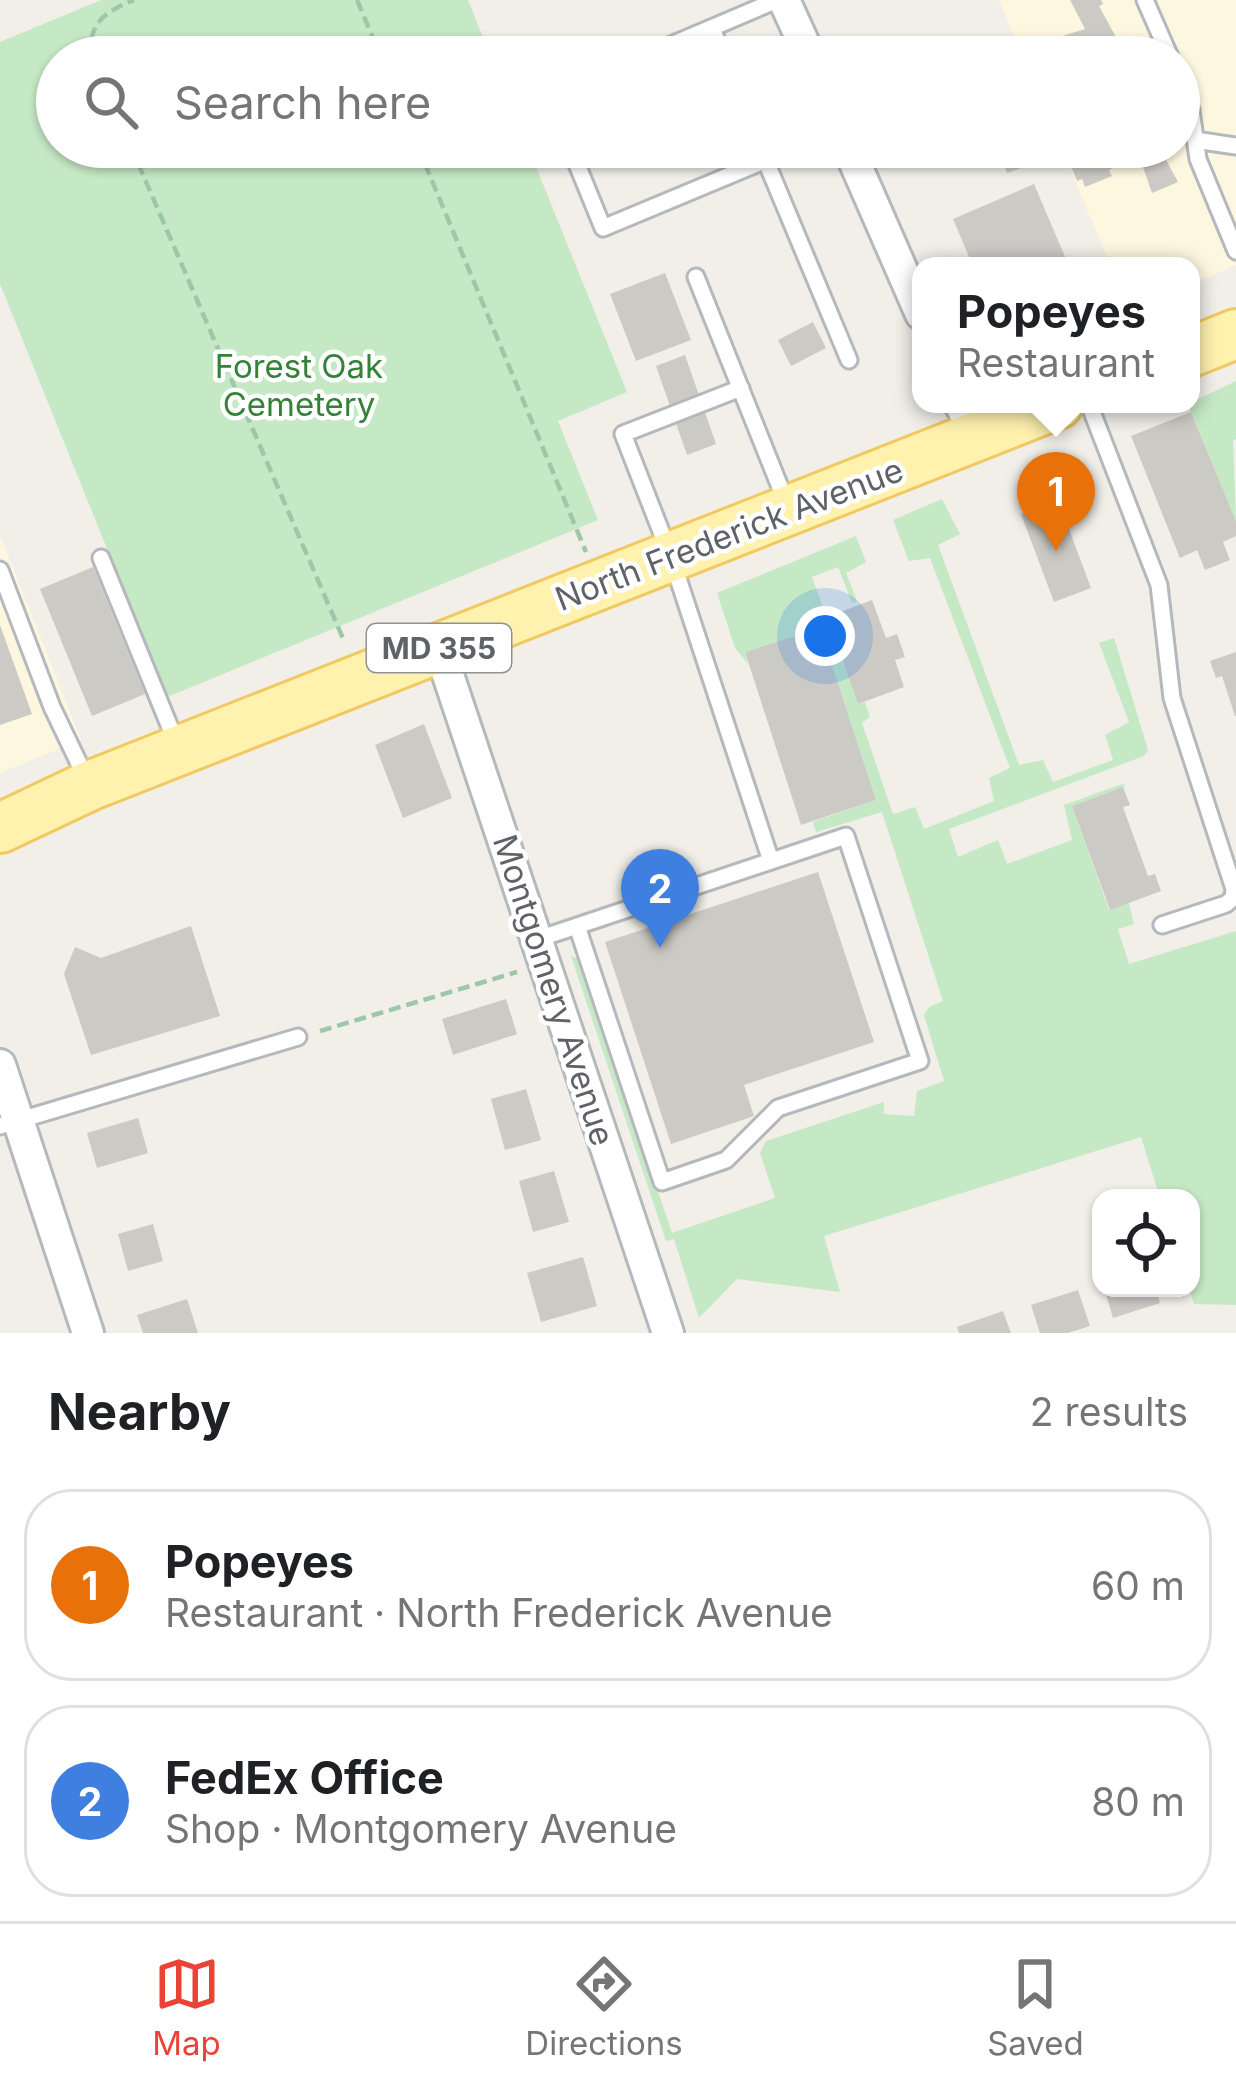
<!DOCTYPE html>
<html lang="en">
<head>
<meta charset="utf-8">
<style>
  :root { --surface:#fff; --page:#f2f2f2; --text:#202124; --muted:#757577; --line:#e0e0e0; --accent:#ea4335 }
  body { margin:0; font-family:Inter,sans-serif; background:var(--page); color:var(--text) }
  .controls { position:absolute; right:36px; bottom:36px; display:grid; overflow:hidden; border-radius:24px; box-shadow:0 3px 9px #0004 }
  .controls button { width:108px; height:108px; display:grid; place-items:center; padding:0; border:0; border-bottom:3px solid var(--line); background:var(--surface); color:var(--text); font:60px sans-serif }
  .you { position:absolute; left:825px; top:636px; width:42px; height:42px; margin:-30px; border:9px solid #fff; border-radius:50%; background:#1a73e8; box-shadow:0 0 0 18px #1a73e833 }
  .badge { display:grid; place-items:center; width:78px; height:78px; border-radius:50%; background:var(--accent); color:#fff; font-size:39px; font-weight:700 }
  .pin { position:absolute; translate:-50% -99px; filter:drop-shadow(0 3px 6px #0008) }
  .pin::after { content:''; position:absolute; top:63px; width:42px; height:36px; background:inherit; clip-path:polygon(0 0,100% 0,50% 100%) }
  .popup { position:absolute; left:912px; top:257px; width:288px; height:156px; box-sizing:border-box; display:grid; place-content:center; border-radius:24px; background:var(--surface); filter:drop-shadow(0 3px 9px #0005); font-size:39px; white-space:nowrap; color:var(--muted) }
  .popup b { font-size:45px; color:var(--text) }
  .popup::after { content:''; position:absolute; left:50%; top:100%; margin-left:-24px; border:24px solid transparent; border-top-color:var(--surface) }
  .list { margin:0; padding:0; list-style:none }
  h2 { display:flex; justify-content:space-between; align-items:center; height:156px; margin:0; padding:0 48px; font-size:51px }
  h2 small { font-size:39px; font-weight:400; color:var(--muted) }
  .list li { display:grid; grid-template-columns:78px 1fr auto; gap:36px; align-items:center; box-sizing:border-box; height:192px; margin:0 24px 24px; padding:0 24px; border:3px solid var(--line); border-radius:48px }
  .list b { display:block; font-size:45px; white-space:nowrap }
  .list p { margin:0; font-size:39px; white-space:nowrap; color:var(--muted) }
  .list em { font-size:39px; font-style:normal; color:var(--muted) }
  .icon { flex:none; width:66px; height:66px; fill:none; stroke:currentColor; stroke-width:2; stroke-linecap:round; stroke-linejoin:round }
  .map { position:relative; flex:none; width:1236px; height:1333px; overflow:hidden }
  .search { position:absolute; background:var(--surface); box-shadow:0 3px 9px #0004; left:36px; right:36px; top:36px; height:132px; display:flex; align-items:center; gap:30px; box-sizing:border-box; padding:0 42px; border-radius:66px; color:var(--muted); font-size:45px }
  .sheet { height:588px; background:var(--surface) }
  nav { display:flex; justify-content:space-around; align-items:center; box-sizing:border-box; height:168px; border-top:3px solid var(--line); background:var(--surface); font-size:33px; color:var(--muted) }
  nav a { display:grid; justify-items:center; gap:6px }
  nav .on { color:var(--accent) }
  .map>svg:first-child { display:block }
</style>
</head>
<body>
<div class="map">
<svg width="1236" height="1333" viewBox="0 0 1236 1333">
  <rect width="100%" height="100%" fill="#f1efe8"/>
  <!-- commercial -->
  <path fill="#fef7e0" d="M999 0H1236V265L1191 284V266H1111L1061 147H1179V57H1023Z
    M0 535 81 740 0 773Z"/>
  <!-- green -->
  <path fill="#c5e8c5" d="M101 0H468L491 57H57V147H528L627 392 558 421 598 520 167 697 0 284V42Z
    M1236 381V439L1233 440 1236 521 1188 404Z
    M942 499 960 534 938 545 1019 765 1043 760 1053 782 1113 760 1105 735 1129 722 1099 643 1114 638 1148 750 1144 756 949 829 958 857 998 840 1007 864 1072 840 1064 805 1122 784 1126 786 1072 806 1109 910 1129 903 1134 924 1118 929 1129 964 1236 931V1305L1194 1304 1189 1288 1191 1198H1160L1141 1137 824 1236 840 1292 737 1279 699 1318 674 1239 666 1241 571 956 580 959 672 1233 775 1198 760 1153 766 1141 884 1102V1114L914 1116 917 1091 944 1081 924 1015 929 1007 943 1001 882 812 816 832 813 822 876 800 820 628 745 652 748 664 735 648 717 593 856 536 866 562 846 573 857 601 852 603 838 567 812 577 858 704 865 702 870 717 862 723 893 814 915 807 924 829 994 801 989 778 1010 768 930 558 909 561 893 520Z"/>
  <!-- building -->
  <path fill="#cccac5" d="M1070 0H1101L1103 4 1099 6 1122 48 1101 57 1094 53 1084 57H1025L1026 47 1085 29Z
    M1022 147 1029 165 1007 173 1001 156Z
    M1063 147H1159L1178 182 1152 193 1139 156 1109 170 1112 176 1085 187 1082 179 1077 181Z
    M1034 184 1069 266H973L953 219Z
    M665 273 691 340 636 361 610 294Z
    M813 322 826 348 791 366 778 340Z
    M685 355 716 444 687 455 656 366Z
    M1191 412 1236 521V536L1223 542 1230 560 1205 570 1197 550 1180 558 1131 436Z
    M1058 500 1091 588 1054 602 1021 514Z
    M93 567 145 694 92 716 40 589Z
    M872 600 886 638 897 634 905 657 895 660 904 687 858 704 827 617Z
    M0 625 32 714 0 725Z
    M820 628 876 800 801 825 745 652Z
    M1236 652V716H1235L1222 676 1216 678 1210 661Z
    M424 724 452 798 403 818 375 745Z
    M1123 787 1130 805 1123 807 1148 876 1155 874 1161 891 1110 910 1072 806Z
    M818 872 874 1042 744 1085 754 1116 671 1144 605 942Z
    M191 926 220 1016 91 1055 64 974 75 947 101 958Z
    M506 999 517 1034 453 1055 442 1019Z
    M526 1089 541 1140 505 1150 491 1099Z
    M138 1118 148 1153 97 1168 87 1133Z
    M554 1171 569 1222 533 1232 519 1181Z
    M153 1224 163 1261 128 1271 118 1234Z
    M583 1257 597 1306 541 1322 527 1273Z
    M1104 1288H1155L1160 1303 1113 1318Z
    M1078 1290 1090 1326 1068 1333H1040L1031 1305Z
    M187 1299 198 1333H143L137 1315Z
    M1003 1311 1011 1333H959L957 1327Z"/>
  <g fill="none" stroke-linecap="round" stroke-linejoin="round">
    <!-- lane casing -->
    <g stroke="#b5b8bc" stroke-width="21">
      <path id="lane" d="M1145 0 1170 57
        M712 28 723 57
        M643 57 777 0
        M1179 78 1191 110 1198 159 1236 251
        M1195 140 1236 146
        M570 147 603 228 797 147
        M760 147 849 360
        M696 277 786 502
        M741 388 623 434 671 557 771 861
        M1089 404 1159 585 1172 698 1234 889 1233 898 1226 904 1162 925
        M101 558 178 747
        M0 570 52 707 86 778
        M538 939 577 926 846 836 920 1061 778 1108 726 1160 662 1182 577 926
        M0 1126 298 1037"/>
    </g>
    <!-- street casing -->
    <g stroke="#b5b8bc" stroke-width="36">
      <path id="street" d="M784 0 810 57
        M848 147 921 314
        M960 404 977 436
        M439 648 668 1333
        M0 1065 88 1333"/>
    </g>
    <!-- primary casing -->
    <g stroke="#f2c960" stroke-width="54">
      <path id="primary" d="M1191 352 1236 334
        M0 828 89 786 1058 404"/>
    </g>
    <!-- path -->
    <path stroke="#9cc7a9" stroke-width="4.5" stroke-dasharray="12 6" stroke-linecap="butt" d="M357 0 381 57
      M92 57C87 23 105 12 134 0
      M131 147 345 643
      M418 147 586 552
      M320 1031 517 972"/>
    <!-- lane -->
    <use href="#lane" stroke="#fff" stroke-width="15"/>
    <!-- street -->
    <use href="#street" stroke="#fff" stroke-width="30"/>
    <!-- primary -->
    <use href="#primary" stroke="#fff2af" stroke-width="48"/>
  </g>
  <g text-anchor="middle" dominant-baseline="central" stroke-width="9" stroke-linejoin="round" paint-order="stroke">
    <!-- shield labels -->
    <rect fill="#fff" stroke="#8f9295" stroke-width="3" x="367" y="624" width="144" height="48" rx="9"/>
    <g font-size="30" font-weight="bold" fill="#5f6368">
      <text x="439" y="648">MD 355</text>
    </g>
    <!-- park labels -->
    <g font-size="33" fill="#348238" stroke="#fff">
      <text x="299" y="366">Forest Oak<tspan x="299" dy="38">Cemetery</tspan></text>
    </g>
    <!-- street labels -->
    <g font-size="33" fill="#5f6368" stroke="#fff">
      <text transform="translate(729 534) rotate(-21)">North Frederick Avenue</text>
      <text transform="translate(554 990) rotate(72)">Montgomery Avenue</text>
    </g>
  </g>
</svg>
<div class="controls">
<button><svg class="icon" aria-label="locate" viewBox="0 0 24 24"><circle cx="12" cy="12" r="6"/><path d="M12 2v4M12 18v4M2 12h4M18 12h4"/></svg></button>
</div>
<div class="you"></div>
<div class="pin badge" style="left:1056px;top:551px;background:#e8710a">1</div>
<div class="popup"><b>Popeyes</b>Restaurant</div>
<div class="pin badge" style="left:660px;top:948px;background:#3f7fe0">2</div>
<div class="search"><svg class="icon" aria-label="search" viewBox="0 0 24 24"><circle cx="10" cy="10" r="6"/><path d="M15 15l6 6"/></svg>Search here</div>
</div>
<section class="sheet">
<h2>Nearby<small>2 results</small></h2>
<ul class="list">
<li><span class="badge" style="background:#e8710a">1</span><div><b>Popeyes</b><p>Restaurant · North Frederick Avenue</p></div><em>60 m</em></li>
<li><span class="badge" style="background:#3f7fe0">2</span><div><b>FedEx Office</b><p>Shop · Montgomery Avenue</p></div><em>80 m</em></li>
</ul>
</section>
<nav>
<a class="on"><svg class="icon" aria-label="map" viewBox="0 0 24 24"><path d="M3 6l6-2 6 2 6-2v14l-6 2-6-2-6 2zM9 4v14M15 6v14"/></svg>Map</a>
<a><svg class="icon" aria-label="directions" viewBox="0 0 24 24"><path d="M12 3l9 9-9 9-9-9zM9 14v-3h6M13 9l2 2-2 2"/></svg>Directions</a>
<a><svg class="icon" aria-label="saved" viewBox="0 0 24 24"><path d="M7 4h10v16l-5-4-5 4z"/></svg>Saved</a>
</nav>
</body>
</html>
